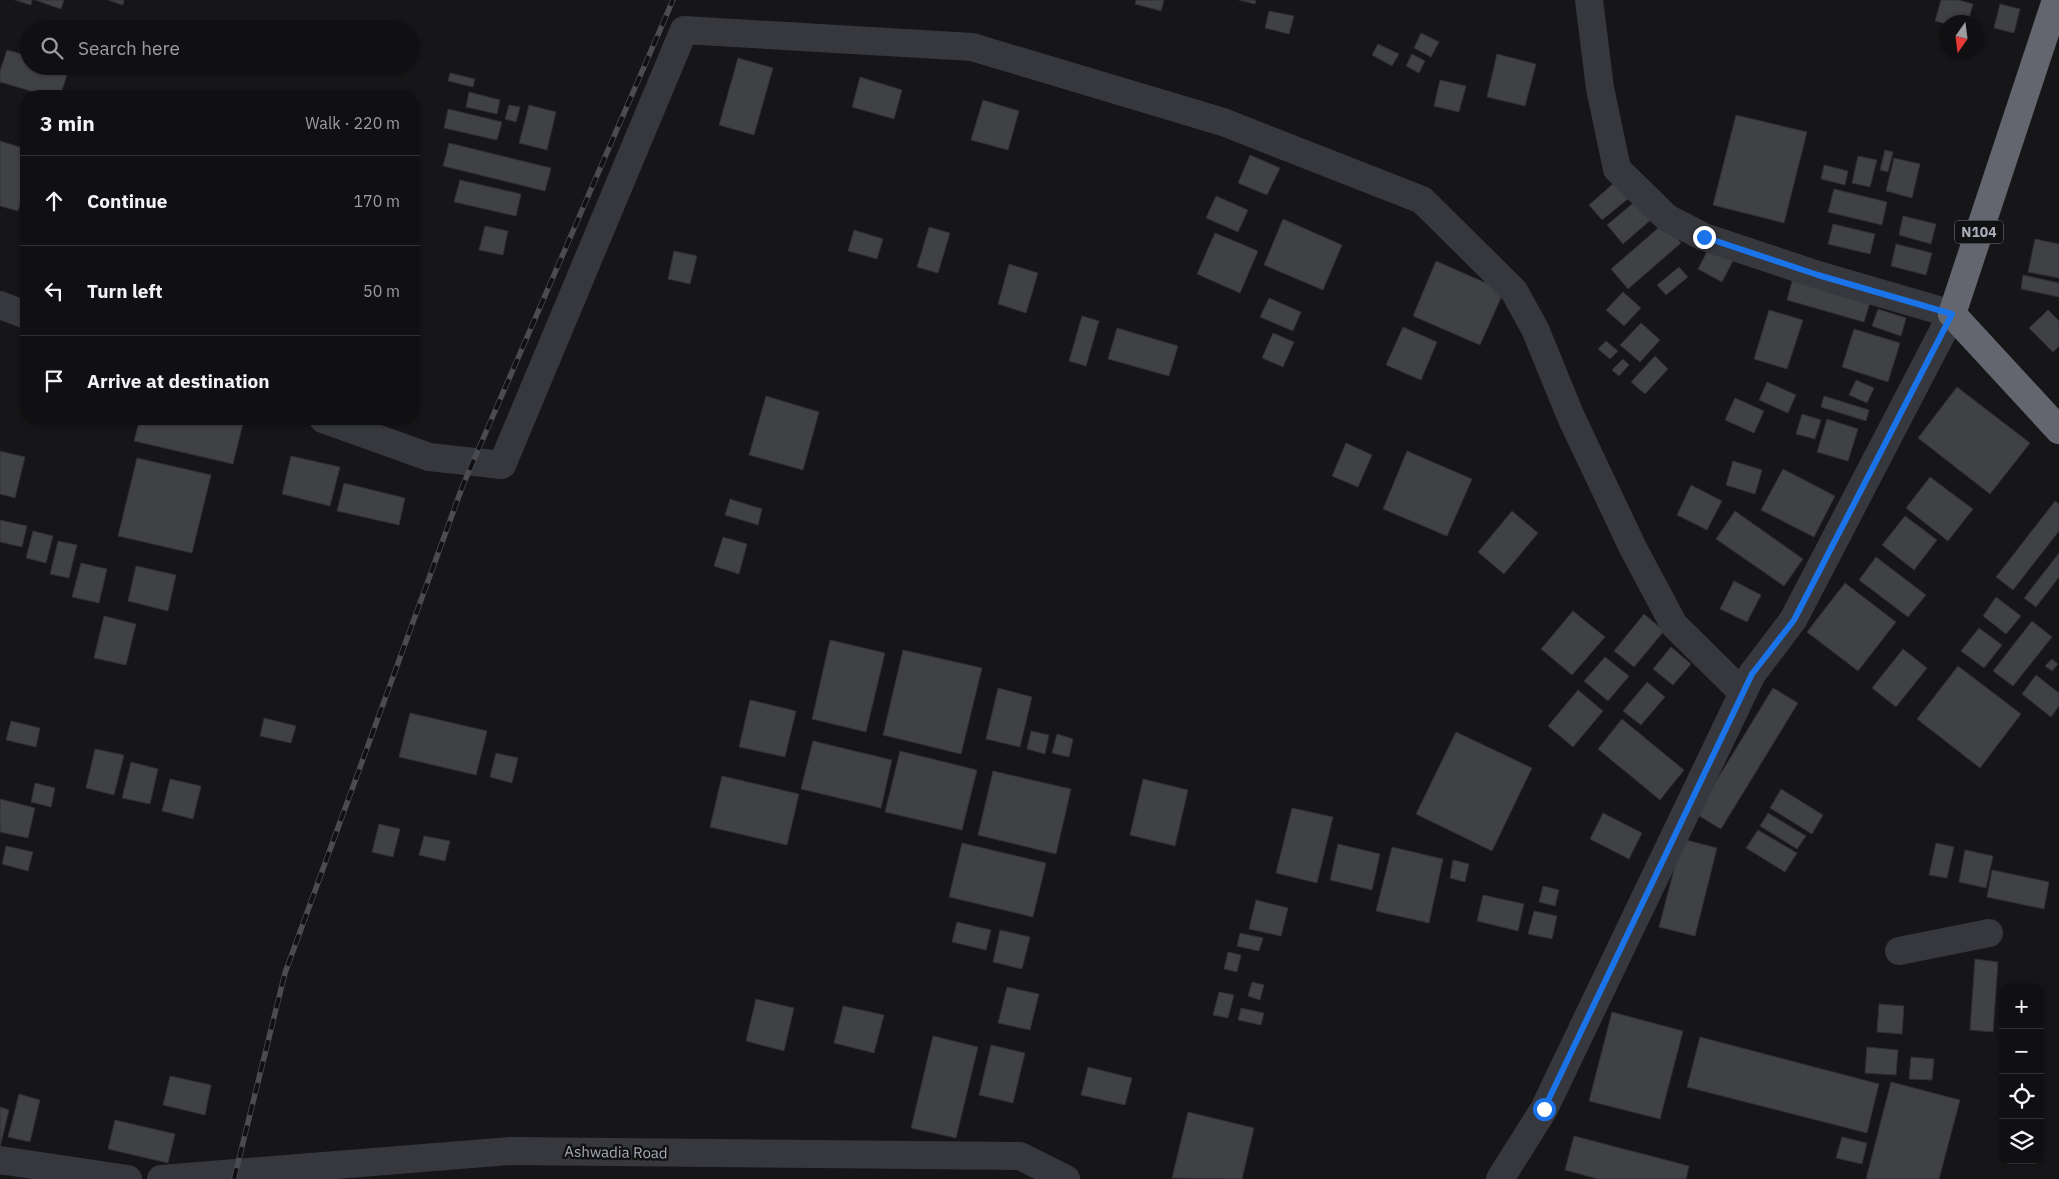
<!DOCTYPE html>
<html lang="en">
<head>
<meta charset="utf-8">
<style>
  :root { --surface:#101012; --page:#19191b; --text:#f1f3f6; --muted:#9c9d9f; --line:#303032 }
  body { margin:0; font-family:"IBM Plex Sans",sans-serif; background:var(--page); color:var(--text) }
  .controls { position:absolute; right:15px; bottom:15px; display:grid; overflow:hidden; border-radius:10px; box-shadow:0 1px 4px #0004 }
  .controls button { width:45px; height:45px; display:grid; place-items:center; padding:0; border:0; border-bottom:1px solid var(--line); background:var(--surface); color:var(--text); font:25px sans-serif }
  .compass { position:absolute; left:1939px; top:15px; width:45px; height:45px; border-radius:50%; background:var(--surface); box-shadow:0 1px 4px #0004; rotate:194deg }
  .stop { position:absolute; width:15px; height:15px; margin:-11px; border:4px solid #1a73e8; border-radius:50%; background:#fff }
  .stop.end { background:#1a73e8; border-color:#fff; box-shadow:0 1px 5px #0008 }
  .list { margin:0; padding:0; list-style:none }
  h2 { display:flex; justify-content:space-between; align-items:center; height:65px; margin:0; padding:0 20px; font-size:21px }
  h2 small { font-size:16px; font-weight:400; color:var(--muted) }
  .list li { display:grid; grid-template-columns:32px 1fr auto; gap:15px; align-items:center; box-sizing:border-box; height:90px; padding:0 20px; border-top:1px solid var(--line) }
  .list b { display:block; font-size:19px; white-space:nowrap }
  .list em { font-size:16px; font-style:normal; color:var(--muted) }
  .icon { flex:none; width:28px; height:28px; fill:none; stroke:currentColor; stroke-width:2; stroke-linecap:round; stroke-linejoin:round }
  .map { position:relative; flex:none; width:2059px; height:1179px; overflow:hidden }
  .search { position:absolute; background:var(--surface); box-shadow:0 1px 4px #0004; left:20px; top:20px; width:400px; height:55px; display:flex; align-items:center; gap:12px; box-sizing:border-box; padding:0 18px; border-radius:28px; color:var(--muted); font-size:19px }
  .panel { position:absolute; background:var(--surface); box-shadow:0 1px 4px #0004; left:20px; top:90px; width:400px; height:335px; border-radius:20px }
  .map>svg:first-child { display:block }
</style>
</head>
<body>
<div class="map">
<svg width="2059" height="1179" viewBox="0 0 2059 1179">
  <rect width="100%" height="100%" fill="#161618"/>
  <!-- building -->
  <path fill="#404145" stroke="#303034" d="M15 0H32L31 5Z
    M35 0H64L61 9Z
    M108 0H124L123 5Z
    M1136 0H1164L1161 11 1135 4Z
    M1239 0H1256L1255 4Z
    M1941 0H1958L1973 4 1968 22 1946 24 1935 21Z
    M2000 4 2020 9 2014 33 1994 28Z
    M1269 11 1294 16 1289 34 1265 28Z
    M1421 33 1439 42 1431 57 1414 48Z
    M1378 44 1399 54 1392 66 1372 55Z
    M7 50 29 56V66H61L69 69 60 96H48L0 82V71Z
    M1412 54 1425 61 1419 73 1406 66Z
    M1497 54 1536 64 1525 106 1487 97Z
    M738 58 773 68 754 135 719 125Z
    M450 73 475 79 473 87 448 81Z
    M860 77 902 90 894 119 852 107Z
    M1440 80 1466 86 1459 112 1434 106Z
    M469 92 500 100 497 114 466 107Z
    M983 100 1019 111 1008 150 971 140Z
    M509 105 520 107 516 122 505 119Z
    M529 105 556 112 547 150 519 143Z
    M448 109 502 122 497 140 444 128Z
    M1736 115 1807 132 1784 223 1713 205Z
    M0 141 26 149V186L18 211 0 206Z
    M449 143 551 168 545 191 443 166Z
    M1885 150 1893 152 1888 172 1880 170Z
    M1250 155 1280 168 1267 195 1238 183Z
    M1858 156 1877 160 1870 187 1852 183Z
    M1894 158 1920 164 1912 198 1886 191Z
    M1824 165 1848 171 1845 185 1821 179Z
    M460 180 521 194 516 216 454 202Z
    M1615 182 1629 198 1602 220 1589 205Z
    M1834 189 1887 202 1882 225 1828 212Z
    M1216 196 1248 210 1238 232 1206 218Z
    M1637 200 1653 218 1623 244 1607 225Z
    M1903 216 1936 224 1931 244 1899 235Z
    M1283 219 1342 245 1323 290 1264 265Z
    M1664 223 1681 243 1628 289 1611 269Z
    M1833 224 1875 234 1870 254 1828 244Z
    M485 226 508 231 503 255 479 250Z
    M929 227 950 233 938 273 917 267Z
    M854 230 883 239 877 259 848 251Z
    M1215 233 1258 251 1240 293 1197 274Z
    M2035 239 2059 244V278L2028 272Z
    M1711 244 1735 257 1722 282 1698 269Z
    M1896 244 1932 253 1926 275 1891 266Z
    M674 251 697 256 690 284 668 279Z
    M1436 261 1504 291 1480 345 1413 316Z
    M1009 264 1038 273 1026 313 998 304Z
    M1679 267 1688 277 1666 295 1657 285Z
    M1794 274 1872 296 1864 322 1787 300Z
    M2023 275 2059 283V297L2021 289Z
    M1623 292 1641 308 1624 326 1606 310Z
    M1269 298 1301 312 1293 331 1260 317Z
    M1878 309 1906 318 1901 336 1872 326Z
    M1769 310 1803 320 1787 369 1754 359Z
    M2048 310 2059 321V346L2053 352 2029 328Z
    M1082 316 1099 321 1086 366 1069 361Z
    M1641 323 1660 340 1640 362 1620 345Z
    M1403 327 1437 342 1421 380 1386 365Z
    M1117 328 1178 346 1169 376 1108 359Z
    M1854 329 1900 343 1888 382 1842 367Z
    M1273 333 1294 342 1283 367 1262 358Z
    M1606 341 1618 351 1610 359 1598 349Z
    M1655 356 1668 369 1645 394 1631 382Z
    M1623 359 1629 365 1619 376 1612 370Z
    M1856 380 1874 388 1867 403 1849 395Z
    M1767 382 1796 395 1788 413 1759 400Z
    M1957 387 2030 443 1990 494 1918 438Z
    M766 396 819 412 803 470 749 455Z
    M1824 396 1869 410 1866 421 1821 407Z
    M1735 398 1764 411 1754 433 1725 420Z
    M1802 414 1821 420 1815 439 1796 434Z
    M140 419H244L233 464 134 441Z
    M1827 419 1858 429 1848 461 1817 452Z
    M1346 443 1372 455 1358 487 1332 476Z
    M0 451 25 457 15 498 0 494Z
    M1407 451 1472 479 1447 536 1383 509Z
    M291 456 340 467 330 506 282 494Z
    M137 458 211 475 192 553 118 536Z
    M1733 461 1762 470 1755 494 1726 485Z
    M1783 469 1835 496 1814 537 1761 510Z
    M1930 477 1973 509 1948 541 1906 508Z
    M344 483 405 498 399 525 337 511Z
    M1691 485 1722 501 1707 530 1677 515Z
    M730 499 762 509 758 525 725 515Z
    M2055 501 2059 504V531L2013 590 1996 577Z
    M1512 511 1538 533 1504 574 1478 552Z
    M1735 511 1803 559 1784 586 1716 539Z
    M1905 516 1937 540 1914 570 1882 545Z
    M0 520 27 526 22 547 0 542Z
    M33 531 53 536 46 563 26 558Z
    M723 537 747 544 739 574 714 566Z
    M58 541 77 545 69 578 50 574Z
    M2059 553V577L2036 607 2024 598Z
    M1876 557 1926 595 1908 617 1859 580Z
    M81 563 107 569 99 603 72 597Z
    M136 566 176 575 168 611 128 601Z
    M1734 581 1761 595 1747 622 1720 609Z
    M1845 583 1896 622 1858 671 1807 632Z
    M1996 597 2021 616 2006 634 1983 616Z
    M1573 611 1605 637 1572 675 1541 649Z
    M1644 614 1664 631 1634 667 1614 651Z
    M104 616 136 624 126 665 94 658Z
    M2032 621 2052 637 2013 686 1993 671Z
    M1979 628 2002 645 1984 668 1961 651Z
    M830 640 885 653 866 732 812 719Z
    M1671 647 1691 664 1673 685 1653 669Z
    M1903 649 1927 668 1896 707 1872 688Z
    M903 650 982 668 961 754 883 735Z
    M1605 657 1629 676 1608 701 1584 681Z
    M2052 659 2058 664 2052 671 2045 666Z
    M1958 666 2021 714 1980 768 1917 719Z
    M2036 675 2059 693V706L2051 717 2022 694Z
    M1647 682 1665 697 1641 725 1623 711Z
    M998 688 1032 697 1020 747 986 739Z
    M1773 688 1798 703 1721 829 1696 814Z
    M1578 690 1603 711 1573 747 1548 726Z
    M750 700 796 711 785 757 739 747Z
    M410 713 487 731 476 775 399 757Z
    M264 718 296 726 291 743 260 736Z
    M1622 719 1684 770 1660 800 1598 749Z
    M11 721 40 728 36 747 6 740Z
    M1031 731 1049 735 1045 754 1027 749Z
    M1456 732 1532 768 1492 851 1416 814Z
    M1057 734 1073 739 1069 757 1052 753Z
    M813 741 892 760 881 808 801 789Z
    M95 749 124 755 114 795 86 788Z
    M900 751 977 770 962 830 885 812Z
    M496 753 518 758 512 783 490 777Z
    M131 762 158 769 150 804 122 798Z
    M993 771 1071 789 1056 854 978 835Z
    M722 776 799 794 787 845 710 827Z
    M170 779 201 786 193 819 162 811Z
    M1143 779 1188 790 1175 846 1130 835Z
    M35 783 55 788 51 807 31 802Z
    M1781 789 1823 815 1812 834 1770 808Z
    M0 799 35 808 28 838 0 832Z
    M1292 808 1333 817 1317 883 1276 873Z
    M1603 813 1642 833 1629 859 1590 839Z
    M1768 813 1806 836 1797 849 1760 826Z
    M379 824 400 829 393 857 372 852Z
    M1758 830 1797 853 1785 872 1746 848Z
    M424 836 450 841 445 861 419 855Z
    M1682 839 1717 848 1695 936 1659 927Z
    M962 843 1046 863 1033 917 949 897Z
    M1936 843 1954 847 1947 878 1929 875Z
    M1338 844 1380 854 1372 890 1330 880Z
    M6 846 33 852 28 871 2 864Z
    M1392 847 1443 859 1429 923 1376 911Z
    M1965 850 1993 856 1986 888 1959 882Z
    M1453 860 1469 864 1465 882 1450 878Z
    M1992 870 2049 882 2044 909 1987 897Z
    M1543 886 1559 890 1555 906 1539 902Z
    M1483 895 1524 904 1518 931 1477 921Z
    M1256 900 1288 908 1281 936 1249 929Z
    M1534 911 1557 916 1552 939 1528 934Z
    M957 922 991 930 986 950 952 942Z
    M1000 930 1030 937 1022 969 993 962Z
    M1240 933 1263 938 1259 951 1237 946Z
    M1228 952 1241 955 1237 972 1224 969Z
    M1975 959 1998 962 1993 1032 1970 1030Z
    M1252 982 1264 985 1260 1000 1248 996Z
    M1007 987 1039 994 1030 1030 998 1023Z
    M1219 992 1234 995 1228 1018 1213 1015Z
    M756 999 794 1008 784 1051 746 1041Z
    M1879 1004 1904 1006 1902 1034 1877 1032Z
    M843 1006 884 1015 874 1053 834 1043Z
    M1241 1008 1264 1013 1261 1025 1238 1020Z
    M1612 1012 1683 1031 1660 1119 1589 1101Z
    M933 1036 978 1047 956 1138 911 1128Z
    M1700 1037 1879 1084 1867 1133 1687 1087Z
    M991 1045 1025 1053 1013 1103 979 1095Z
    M1867 1047 1898 1050 1896 1075 1865 1073Z
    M1911 1057 1934 1059 1932 1080 1909 1079Z
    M1088 1067 1132 1078 1125 1105 1081 1095Z
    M170 1076 211 1085 205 1115 163 1105Z
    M1891 1082 1960 1100 1939 1179H1866Z
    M19 1094 40 1100 30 1142 8 1137Z
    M0 1107 9 1110 0 1147Z
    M1188 1112 1254 1128 1242 1179 1172 1178Z
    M115 1120 175 1134 168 1163 108 1149Z
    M1574 1136 1689 1166 1686 1179H1598L1565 1170Z
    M1842 1137 1867 1143 1862 1164 1836 1158Z"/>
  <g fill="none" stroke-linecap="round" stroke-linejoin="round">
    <!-- street -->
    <path stroke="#37383d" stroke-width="28" d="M0 305 26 315
      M323 419 429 457 502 465 684 30 972 47 1223 122 1422 200 1514 291 1535 329 1571 417 1633 548 1674 625 1743 693
      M1899 951 1989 933
      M0 1160 128 1179
      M161 1179 511 1151 1020 1156 1066 1179
      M1500 1179 1544 1109 1752 674 1793 620 1952 314 1818 275 1704 237 1667 218 1617 169 1600 88 1589 0"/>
    <!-- highway -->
    <path stroke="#63666e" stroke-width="28" d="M2056 0 1952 314 2059 430"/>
    <!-- rail casing -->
    <g stroke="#4a4c52" stroke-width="5.5">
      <path id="rail" d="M234 1179 285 973 463 485 673 0"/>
    </g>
    <!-- rail -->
    <use href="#rail" stroke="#111113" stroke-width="4" stroke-dasharray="11" stroke-linecap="butt"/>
  </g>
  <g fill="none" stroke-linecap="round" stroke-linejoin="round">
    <!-- route -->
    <path stroke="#1a73e8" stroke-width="6" d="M1544 1109 1752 674 1794 620 1952 314 1818 275 1704 237"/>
  </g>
  <g text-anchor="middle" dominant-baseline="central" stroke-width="5" stroke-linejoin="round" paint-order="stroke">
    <!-- shield labels -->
    <rect fill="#111113" stroke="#7b7e86" stroke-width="1" x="1955" y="220.5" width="48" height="23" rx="4"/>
    <g font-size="14" font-weight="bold" fill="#a8adb8">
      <text x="1979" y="232">N104</text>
    </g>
    <!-- street labels -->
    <g font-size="15" fill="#a8adb8" stroke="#111113">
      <text transform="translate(616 1152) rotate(1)">Ashwadia Road</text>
    </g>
  </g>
</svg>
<div class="controls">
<button>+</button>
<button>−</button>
<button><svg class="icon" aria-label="locate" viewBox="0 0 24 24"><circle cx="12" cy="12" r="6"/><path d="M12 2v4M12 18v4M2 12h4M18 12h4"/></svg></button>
<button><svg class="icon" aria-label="layers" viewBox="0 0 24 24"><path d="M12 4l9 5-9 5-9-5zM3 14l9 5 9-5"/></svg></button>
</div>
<svg class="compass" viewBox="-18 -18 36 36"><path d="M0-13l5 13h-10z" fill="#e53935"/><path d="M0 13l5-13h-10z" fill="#9c9d9f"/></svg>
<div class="stop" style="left:1544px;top:1109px"></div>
<div class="stop end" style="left:1704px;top:237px"></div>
<div class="search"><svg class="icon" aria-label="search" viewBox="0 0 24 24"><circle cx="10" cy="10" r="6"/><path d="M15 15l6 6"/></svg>Search here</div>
<section class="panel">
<h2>3 min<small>Walk · 220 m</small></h2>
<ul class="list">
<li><svg class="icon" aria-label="ahead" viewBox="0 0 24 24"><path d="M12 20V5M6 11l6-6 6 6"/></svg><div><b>Continue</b></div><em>170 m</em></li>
<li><svg class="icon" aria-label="left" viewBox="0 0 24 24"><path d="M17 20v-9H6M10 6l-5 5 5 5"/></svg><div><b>Turn left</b></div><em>50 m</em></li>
<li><svg class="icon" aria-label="arrive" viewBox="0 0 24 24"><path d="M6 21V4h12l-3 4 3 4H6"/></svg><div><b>Arrive at destination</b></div></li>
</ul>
</section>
</div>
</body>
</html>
